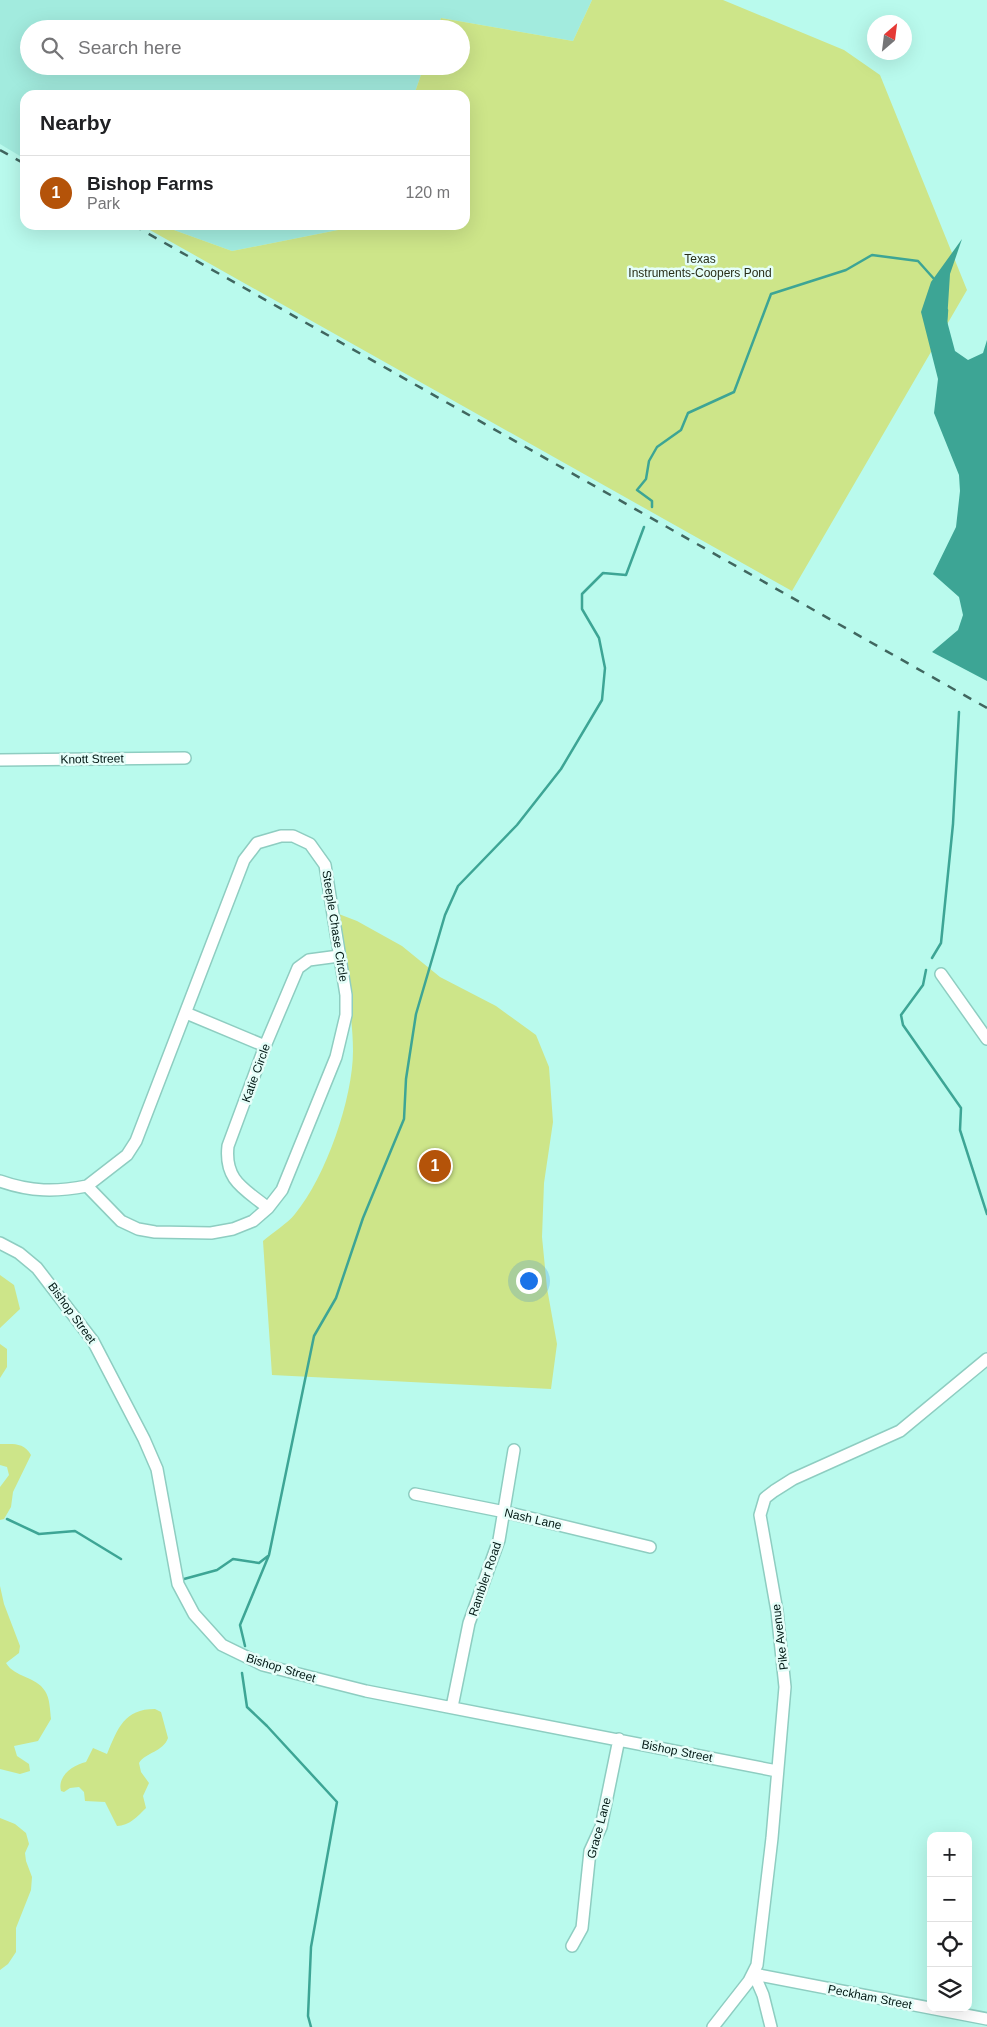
<!DOCTYPE html>
<html lang="en">
<head>
<meta charset="utf-8">
<style>
  :root { --surface:#fff; --page:#f6f6f6; --text:#202124; --muted:#757577; --line:#e0e0e0; --accent:#b45309 }
  body { margin:0; font-family:Helvetica,sans-serif; background:var(--page); color:var(--text) }
  .controls { position:absolute; right:15px; bottom:15px; display:grid; overflow:hidden; border-radius:10px; box-shadow:0 5px 20px #0002 }
  .controls button { width:45px; height:45px; display:grid; place-items:center; padding:0; border:0; border-bottom:1px solid var(--line); background:var(--surface); color:var(--text); font:25px sans-serif }
  .compass { position:absolute; left:867px; top:15px; width:45px; height:45px; border-radius:50%; background:var(--surface); box-shadow:0 5px 20px #0002; rotate:28deg }
  .you { position:absolute; left:528px; top:1280px; width:18px; height:18px; margin:-12px; border:4px solid #fff; border-radius:50%; background:#1a73e8; box-shadow:0 0 0 8px #1a73e833 }
  .badge { display:grid; place-items:center; width:32px; height:32px; border-radius:50%; background:var(--accent); color:#fff; font-size:16px; font-weight:700 }
  .pin { position:absolute; translate:-50% -50%; border:2px solid #fff; box-shadow:0 1px 5px #0006 }
  .list { margin:0; padding:0; list-style:none }
  h2 { display:flex; justify-content:space-between; align-items:center; height:65px; margin:0; padding:0 20px; font-size:21px }
  h2 small { font-size:16px; font-weight:400; color:var(--muted) }
  .list li { display:grid; grid-template-columns:32px 1fr auto; gap:15px; align-items:center; box-sizing:border-box; height:75px; padding:0 20px; border-top:1px solid var(--line) }
  .list b { display:block; font-size:19px; white-space:nowrap }
  .list p { margin:0; font-size:16px; white-space:nowrap; color:var(--muted) }
  .list em { font-size:16px; font-style:normal; color:var(--muted) }
  .icon { flex:none; width:28px; height:28px; fill:none; stroke:currentColor; stroke-width:2; stroke-linecap:round; stroke-linejoin:round }
  .map { position:relative; flex:none; width:987px; height:2027px; overflow:hidden }
  .search { position:absolute; background:var(--surface); box-shadow:0 5px 20px #0002; left:20px; top:20px; width:450px; height:55px; display:flex; align-items:center; gap:12px; box-sizing:border-box; padding:0 18px; border-radius:28px; color:var(--muted); font-size:19px }
  .panel { position:absolute; background:var(--surface); box-shadow:0 5px 20px #0002; left:20px; top:90px; width:450px; height:140px; border-radius:15px }
  .map>svg:first-child { display:block }
</style>
</head>
<body>
<div class="map">
<svg width="987" height="2027" viewBox="0 0 987 2027">
  <rect width="100%" height="100%" fill="#b9faed"/>
  <!-- built -->
  <path fill="#a2ebde" d="M0 0H592L573 41 441 18 437 29H29V66H424L414 95H25V159L0 144Z
    M160 225H363L232 251Z"/>
  <!-- green -->
  <path fill="#cde589" d="M592 0H723L844 50 880 75 967 290 792 591 141 225H160L232 251 363 225H465V95H414L424 66H461V29H437L441 18 573 41Z
    M331 911 357 921 402 946 440 977 496 1006 536 1035 549 1067 553 1122 544 1183 542 1237 547 1288 557 1344 551 1389 272 1375 263 1241C273 1232 287 1224 295 1214 326 1177 353 1098 353 1051 353 1004 339 956 331 911Z
    M0 1275 14 1285 20 1309 0 1328Z
    M0 1344 7 1349V1367L0 1378Z
    M0 1444C13 1444 24 1442 31 1455L13 1492 11 1507 4 1519 0 1520V1487L9 1475 7 1467 0 1465Z
    M0 1586 4 1604 20 1646 19 1653 6 1663C15 1678 36 1676 45 1691 50 1698 50 1711 51 1719L38 1741 14 1746 17 1756 29 1764 30 1771 20 1774 0 1769Z
    M155 1709 161 1712 168 1738C163 1752 146 1752 139 1763L141 1772 149 1783 143 1796 146 1808C138 1816 129 1826 117 1826L105 1802 85 1801 84 1792 79 1787 70 1788 64 1792 61 1791C57 1776 73 1765 86 1762L93 1748 107 1754C118 1728 124 1709 155 1709Z
    M0 1818 15 1824 26 1833 29 1844 25 1853 26 1861 32 1877 31 1890 16 1928V1952L8 1964 0 1970Z"/>
  <!-- water -->
  <path fill="#3da595" d="M962 239 950 274 947 321 955 351 968 360 983 353 987 340V681L932 652 958 630 963 615 959 597 933 574 956 527 960 491 959 475 934 413 938 379 921 312 931 282Z"/>
  <g fill="none" stroke-linecap="round" stroke-linejoin="round">
    <!-- stream -->
    <path stroke="#3da595" stroke-width="2.5" d="M946 324 947 310
      M652 507V501L637 490 646 479 649 461 657 447 681 430 688 413 734 392 771 294 846 270 872 255 918 261 935 280
      M932 958 941 943 953 824 959 712
      M926 970 923 985 901 1015 903 1025 961 1108 960 1130 987 1214
      M7 1519 39 1534 75 1531 121 1559
      M184 1579 217 1570 233 1559 259 1563 268 1556
      M245 1646 240 1625 269 1555 314 1336 336 1298 363 1218 404 1119 406 1079 416 1014 445 915 458 886 517 825 561 769 602 700 605 668 599 638 582 609V594L603 573 626 575 644 527
      M242 1673 247 1707 267 1726 337 1802 311 1947 308 2016 311 2027"/>
    <!-- minor casing -->
    <g stroke="#8ecdc1" stroke-width="14">
      <path id="minor" d="M0 760 185 758
        M281 836H293L310 844 325 865 346 995V1015L336 1057 282 1190 268 1208 253 1221 233 1229 211 1233 155 1232 138 1229 121 1221 87 1186 127 1155 136 1141 244 860 257 843Z
        M941 974 987 1039
        M186 1013 265 1046
        M0 1181C31 1192 56 1192 87 1186
        M268 1208C245 1189 224 1181 228 1146L265 1046 298 968 309 960 339 956
        M0 1243 19 1253 37 1268 93 1341 144 1439 157 1469 178 1584 194 1614 222 1645 263 1665 366 1691 777 1771
        M415 1494 505 1512 650 1547
        M452 1707 469 1623 499 1540 514 1450
        M572 1946 582 1928 590 1851 601 1827 619 1739
        M754 1974 987 2019
        M754 1974 763 1995 771 2027
        M713 2027 749 1981 757 1965 772 1838 785 1687 777 1611 760 1515 765 1498 774 1491 793 1479 900 1431 987 1359"/>
    </g>
    <!-- minor -->
    <use href="#minor" stroke="#fff" stroke-width="11"/>
    <!-- rail -->
    <path stroke="#40665f" stroke-width="2.5" stroke-dasharray="9 9" stroke-linecap="butt" d="M0 150 25 164
      M133 225 987 708"/>
  </g>
  <g text-anchor="middle" dominant-baseline="central" stroke-width="5" stroke-linejoin="round" paint-order="stroke">
    <!-- park labels -->
    <g font-size="12" fill="#292f19" stroke="#e5fef9">
      <text x="700" y="259">Texas<tspan x="700" dy="14">Instruments-Coopers Pond</tspan></text>
    </g>
    <!-- street labels -->
    <g font-size="12" fill="#001713" stroke="#e5fef9">
      <text transform="translate(92 759) rotate(-1)">Knott Street</text>
      <text transform="translate(335 926) rotate(81)">Steeple Chase Circle</text>
      <text transform="translate(256 1073) rotate(-70)">Katie Circle</text>
      <text transform="translate(72 1313) rotate(54)">Bishop Street</text>
      <text transform="translate(533 1519) rotate(13)">Nash Lane</text>
      <text transform="translate(485 1579) rotate(-71)">Rambler Road</text>
      <text transform="translate(780 1637) rotate(-97)">Pike Avenue</text>
      <text transform="translate(281 1668) rotate(17)">Bishop Street</text>
      <text transform="translate(677 1751) rotate(11)">Bishop Street</text>
      <text transform="translate(599 1828) rotate(-75)">Grace Lane</text>
      <text transform="translate(870 1997) rotate(11)">Peckham Street</text>
    </g>
  </g>
</svg>
<div class="controls">
<button>+</button>
<button>−</button>
<button><svg class="icon" aria-label="locate" viewBox="0 0 24 24"><circle cx="12" cy="12" r="6"/><path d="M12 2v4M12 18v4M2 12h4M18 12h4"/></svg></button>
<button><svg class="icon" aria-label="layers" viewBox="0 0 24 24"><path d="M12 4l9 5-9 5-9-5zM3 14l9 5 9-5"/></svg></button>
</div>
<svg class="compass" viewBox="-18 -18 36 36"><path d="M0-13l5 13h-10z" fill="#e53935"/><path d="M0 13l5-13h-10z" fill="#757577"/></svg>
<div class="you"></div>
<div class="pin badge" style="left:435px;top:1166px">1</div>
<div class="search"><svg class="icon" aria-label="search" viewBox="0 0 24 24"><circle cx="10" cy="10" r="6"/><path d="M15 15l6 6"/></svg>Search here</div>
<section class="panel">
<h2>Nearby<small></small></h2>
<ul class="list">
<li><span class="badge">1</span><div><b>Bishop Farms</b><p>Park</p></div><em>120 m</em></li>
</ul>
</section>
</div>
</body>
</html>
